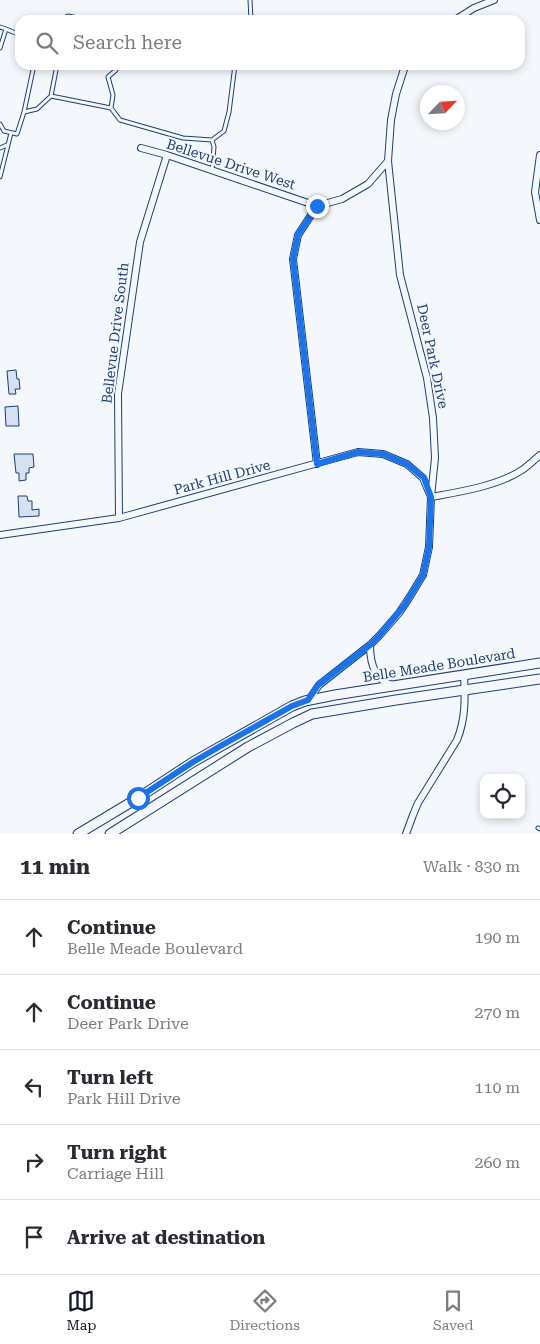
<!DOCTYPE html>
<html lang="en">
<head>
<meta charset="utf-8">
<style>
  :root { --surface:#fff; --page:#f7f7f7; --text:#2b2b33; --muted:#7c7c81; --line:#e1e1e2; --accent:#111827 }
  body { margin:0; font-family:"Roboto Serif",serif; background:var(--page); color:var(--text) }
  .controls { position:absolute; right:15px; bottom:15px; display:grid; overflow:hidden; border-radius:10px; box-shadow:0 2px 8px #0003 }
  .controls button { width:45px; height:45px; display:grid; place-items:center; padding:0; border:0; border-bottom:1px solid var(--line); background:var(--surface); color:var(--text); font:25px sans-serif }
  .compass { position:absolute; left:420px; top:85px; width:45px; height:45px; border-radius:50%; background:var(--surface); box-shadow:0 2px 8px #0003; rotate:65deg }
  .stop { position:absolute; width:15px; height:15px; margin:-11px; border:4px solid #1a73e8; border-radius:50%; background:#fff }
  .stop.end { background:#1a73e8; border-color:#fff; box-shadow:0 1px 5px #0008 }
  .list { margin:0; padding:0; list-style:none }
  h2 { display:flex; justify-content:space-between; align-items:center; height:65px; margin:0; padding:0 20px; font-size:21px }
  h2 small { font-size:16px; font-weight:400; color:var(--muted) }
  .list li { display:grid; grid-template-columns:32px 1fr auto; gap:15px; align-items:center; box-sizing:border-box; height:75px; padding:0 20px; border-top:1px solid var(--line) }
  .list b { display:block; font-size:19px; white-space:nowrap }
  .list p { margin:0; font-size:16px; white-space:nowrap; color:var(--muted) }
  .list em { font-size:16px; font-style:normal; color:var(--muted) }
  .icon { flex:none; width:28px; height:28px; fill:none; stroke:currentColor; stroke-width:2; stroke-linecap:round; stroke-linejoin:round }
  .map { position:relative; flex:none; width:540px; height:834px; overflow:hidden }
  .search { position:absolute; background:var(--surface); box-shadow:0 2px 8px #0003; left:15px; right:15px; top:15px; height:55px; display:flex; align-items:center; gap:12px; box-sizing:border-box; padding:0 18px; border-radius:15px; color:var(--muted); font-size:19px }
  .sheet { height:440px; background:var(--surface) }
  nav { display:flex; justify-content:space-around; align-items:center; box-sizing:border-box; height:70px; border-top:1px solid var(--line); background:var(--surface); font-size:14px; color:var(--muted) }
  nav a { display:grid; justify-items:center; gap:2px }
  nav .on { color:var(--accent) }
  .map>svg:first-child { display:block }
</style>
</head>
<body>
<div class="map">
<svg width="540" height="834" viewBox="0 0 540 834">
  <rect width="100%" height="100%" fill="#f4f7fb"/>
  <!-- building -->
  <path fill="#d5e0f0" stroke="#1d3f73" d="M16 370 17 379H19L20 389H15L16 394H9L7 371Z
    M18 406 19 426H6L5 407Z
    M14 454H33L34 467 29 468V473H26V480L19 481V473H16Z
    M18 496H27L28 501H32V510L39 509V516L19 517Z"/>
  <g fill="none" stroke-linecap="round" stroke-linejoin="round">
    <!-- service casing -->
    <g stroke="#1d3f73" stroke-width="5">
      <path id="service" d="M250 0 251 20
        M64 20V18L68 16 87 20
        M0 27 6 29 0 48
        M6 29 20 35
        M51 96 57 65
        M111 108 113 95 108 77 116 70 117 65
        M24 112 34 65
        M0 124 4 131 17 134 24 112 37 109 51 96 111 108 120 120 183 138 212 140 224 131 229 112 235 65
        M212 140 214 147 212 171
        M0 148 7 145
        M0 177 11 133
        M538 828 540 829"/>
    </g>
    <!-- minor casing -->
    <g stroke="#1d3f73" stroke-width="8">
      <path id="minor" d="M455 20 474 8 494 0
        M141 148 167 155 317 206 342 199 368 184 388 161
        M540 155 535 192 540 220
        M317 206 298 235 293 259 317 464
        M119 518 118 394 140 242 167 155
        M0 535 119 518 358 452 383 454 407 464 423 478 431 497C459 492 498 486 522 470 528 466 534 460 540 455
        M370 645C370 662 374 680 392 685
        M308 701 319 685 370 645 379 636 399 613 409 598 423 575 429 547 431 497 435 458 433 418 427 378 400 275 388 161 391 120 396 94 404 69 407 65
        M406 834 413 815 418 803 457 740C466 718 465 697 464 674"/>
    </g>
    <!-- secondary casing -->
    <g stroke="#1d3f73" stroke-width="11">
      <path id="secondary" d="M78 834 138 798 193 762 292 706 305 701 335 695 540 663
        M110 834 248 747 293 723 312 714 396 700 540 679"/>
    </g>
    <!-- service -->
    <use href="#service" stroke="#f4f7fb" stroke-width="3"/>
    <!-- minor -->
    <use href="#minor" stroke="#f4f7fb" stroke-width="6"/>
    <!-- secondary -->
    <use href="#secondary" stroke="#f4f7fb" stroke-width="9"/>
  </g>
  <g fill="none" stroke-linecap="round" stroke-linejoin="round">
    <!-- route -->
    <path stroke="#1a73e8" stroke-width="6" d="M138 798 193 762 224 744 292 706 308 700 318 685 370 645 379 636 404 606 423 575 429 547 431 497 424 478 407 464 383 454 358 452 317 464 293 259 298 235 317 206"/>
  </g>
  <g text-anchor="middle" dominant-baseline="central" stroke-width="4" stroke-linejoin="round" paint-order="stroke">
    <!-- street labels -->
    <g font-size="14" fill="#1d3f73" stroke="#f4f7fb">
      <text transform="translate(231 164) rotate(18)">Bellevue Drive West</text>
      <text transform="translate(115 333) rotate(-83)">Bellevue Drive South</text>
      <text transform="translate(433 356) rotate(78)">Deer Park Drive</text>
      <text transform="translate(222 477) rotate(-15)">Park Hill Drive</text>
      <text transform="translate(439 665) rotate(-9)">Belle Meade Boulevard</text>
    </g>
  </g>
</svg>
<div class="controls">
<button><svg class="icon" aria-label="locate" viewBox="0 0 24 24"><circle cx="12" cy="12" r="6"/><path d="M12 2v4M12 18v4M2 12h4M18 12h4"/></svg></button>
</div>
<svg class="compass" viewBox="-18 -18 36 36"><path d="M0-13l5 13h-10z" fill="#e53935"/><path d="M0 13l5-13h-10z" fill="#7c7c81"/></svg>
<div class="stop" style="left:138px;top:798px"></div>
<div class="stop end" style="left:317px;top:206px"></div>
<div class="search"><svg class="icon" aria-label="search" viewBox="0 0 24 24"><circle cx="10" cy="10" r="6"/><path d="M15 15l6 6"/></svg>Search here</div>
</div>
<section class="sheet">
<h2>11 min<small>Walk · 830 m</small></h2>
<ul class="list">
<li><svg class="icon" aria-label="ahead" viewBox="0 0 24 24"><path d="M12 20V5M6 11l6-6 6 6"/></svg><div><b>Continue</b><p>Belle Meade Boulevard</p></div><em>190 m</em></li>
<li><svg class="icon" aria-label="ahead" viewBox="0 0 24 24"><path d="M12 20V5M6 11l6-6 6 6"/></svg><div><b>Continue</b><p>Deer Park Drive</p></div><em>270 m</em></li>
<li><svg class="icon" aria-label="left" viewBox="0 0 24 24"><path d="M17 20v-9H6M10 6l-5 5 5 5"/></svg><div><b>Turn left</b><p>Park Hill Drive</p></div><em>110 m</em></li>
<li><svg class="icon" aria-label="right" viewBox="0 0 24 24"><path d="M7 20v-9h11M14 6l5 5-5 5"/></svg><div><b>Turn right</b><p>Carriage Hill</p></div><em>260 m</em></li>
<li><svg class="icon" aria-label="arrive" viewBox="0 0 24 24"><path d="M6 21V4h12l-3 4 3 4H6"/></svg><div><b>Arrive at destination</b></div></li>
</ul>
</section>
<nav>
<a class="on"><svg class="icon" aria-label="map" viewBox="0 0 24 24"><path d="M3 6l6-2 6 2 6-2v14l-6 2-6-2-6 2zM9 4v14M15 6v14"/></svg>Map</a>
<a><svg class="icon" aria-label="directions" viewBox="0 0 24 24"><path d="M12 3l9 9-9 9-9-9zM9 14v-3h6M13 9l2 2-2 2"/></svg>Directions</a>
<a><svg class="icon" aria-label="saved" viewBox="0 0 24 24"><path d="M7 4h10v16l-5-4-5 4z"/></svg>Saved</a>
</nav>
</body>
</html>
